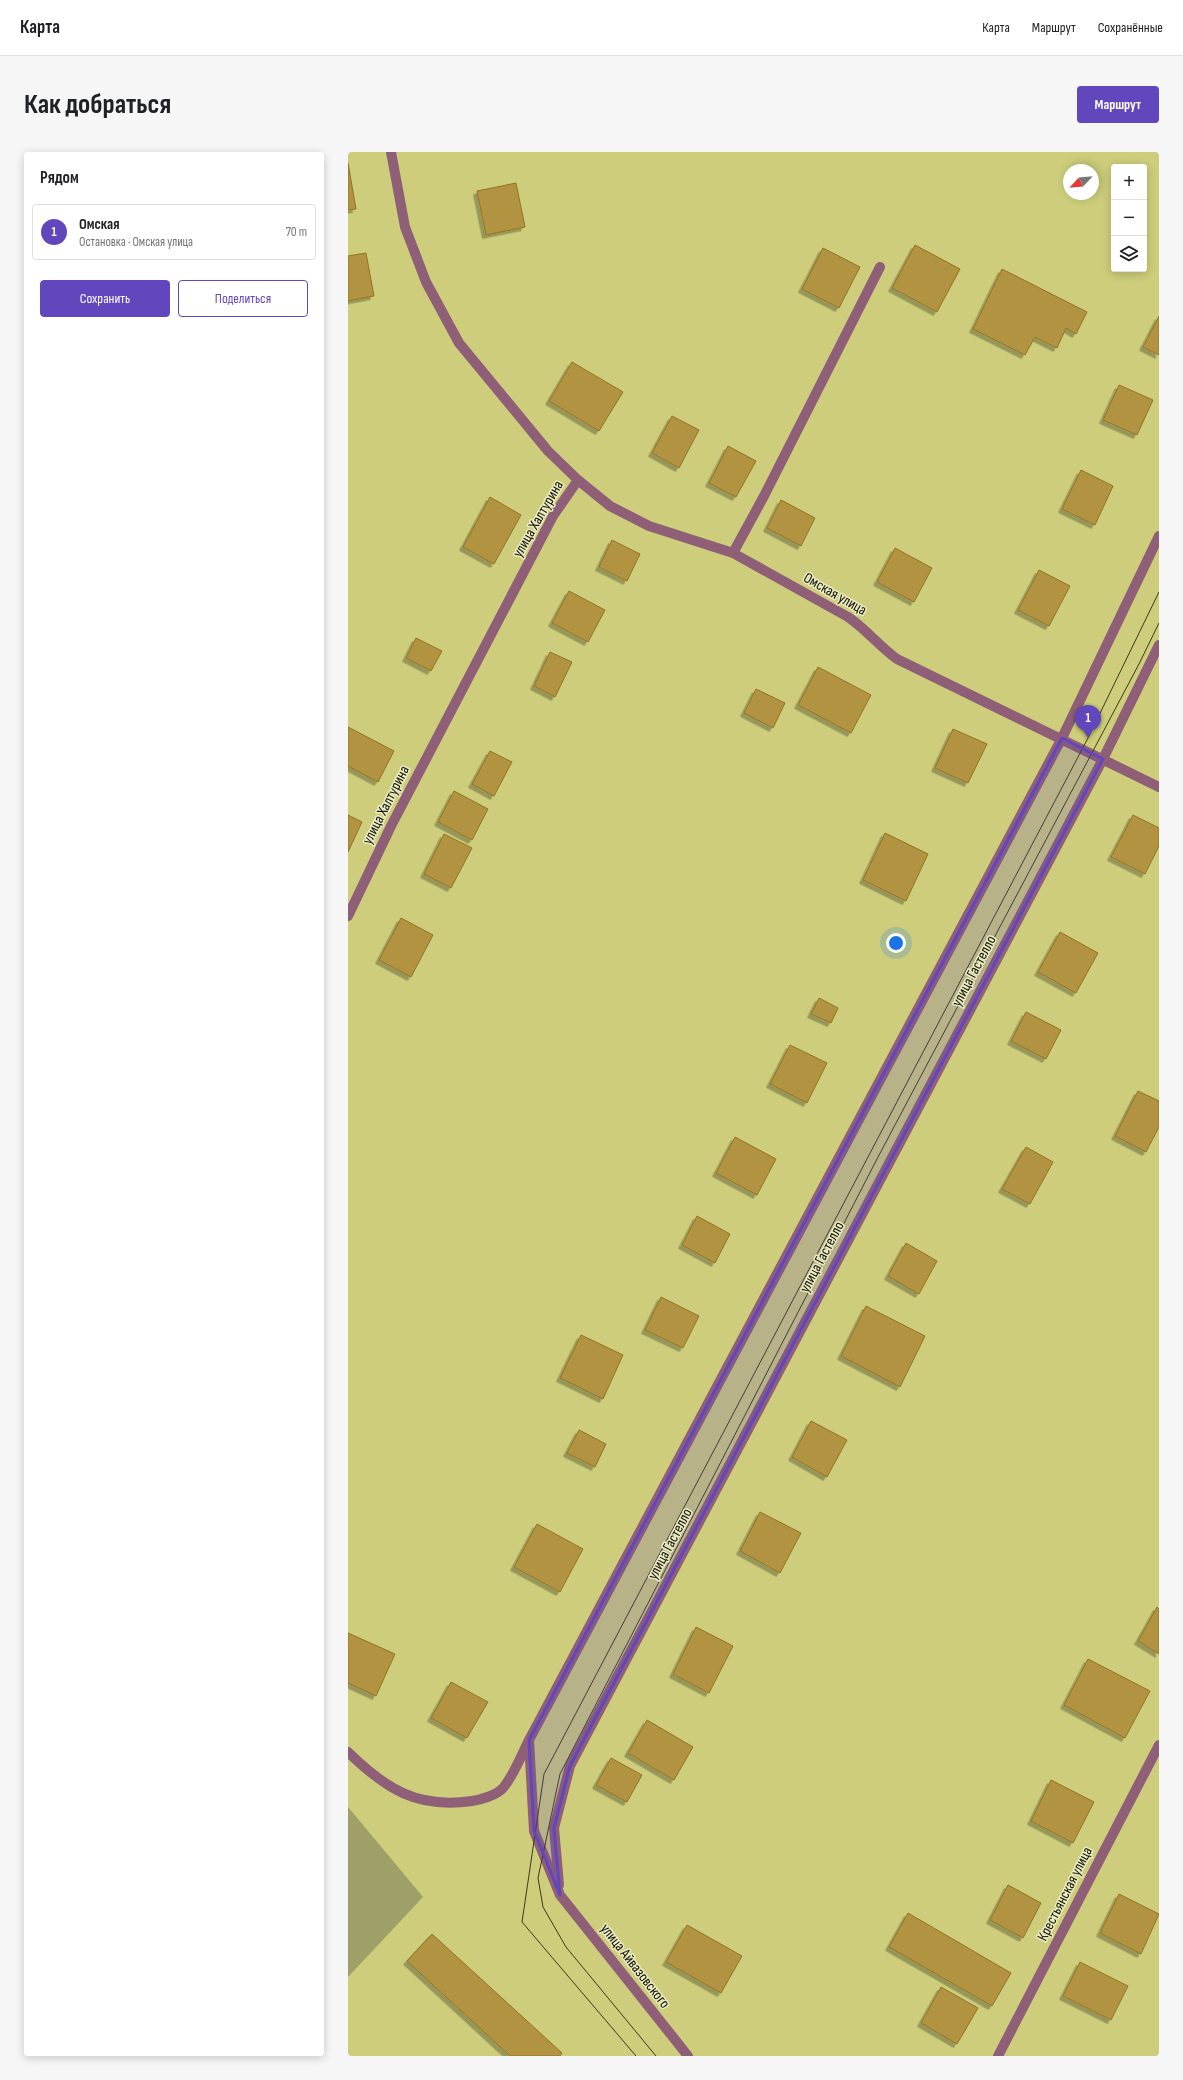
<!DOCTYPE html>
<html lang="ru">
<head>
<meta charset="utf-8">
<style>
  :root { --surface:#fff; --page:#f6f6f6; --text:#202124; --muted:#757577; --line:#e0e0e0; --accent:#6146be }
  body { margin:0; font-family:"Sofia Sans Condensed",sans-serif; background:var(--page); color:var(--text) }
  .controls { position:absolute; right:12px; top:12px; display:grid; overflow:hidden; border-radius:4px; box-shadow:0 2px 10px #0003 }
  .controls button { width:36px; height:36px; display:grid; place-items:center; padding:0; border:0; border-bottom:1px solid var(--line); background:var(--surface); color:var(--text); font:20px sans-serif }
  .compass { position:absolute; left:715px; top:12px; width:36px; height:36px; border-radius:50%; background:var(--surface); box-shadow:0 2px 10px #0003; rotate:244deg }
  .you { position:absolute; left:548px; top:791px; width:14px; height:14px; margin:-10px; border:3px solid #fff; border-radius:50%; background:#1a73e8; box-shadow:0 0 0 6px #1a73e833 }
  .badge { display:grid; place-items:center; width:26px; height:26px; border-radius:50%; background:var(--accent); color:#fff; font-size:13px; font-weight:700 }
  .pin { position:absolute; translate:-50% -33px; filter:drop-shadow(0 1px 2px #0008) }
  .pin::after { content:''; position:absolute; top:21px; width:14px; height:12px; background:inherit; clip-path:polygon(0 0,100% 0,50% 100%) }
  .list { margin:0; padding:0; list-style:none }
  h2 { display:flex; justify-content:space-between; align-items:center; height:52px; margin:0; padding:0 16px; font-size:17px }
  h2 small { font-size:13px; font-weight:400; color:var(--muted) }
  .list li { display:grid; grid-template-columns:26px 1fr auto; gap:12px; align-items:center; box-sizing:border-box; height:56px; margin:0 8px 8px; padding:0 8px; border:1px solid var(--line); border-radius:4px }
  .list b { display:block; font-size:15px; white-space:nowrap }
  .list p { margin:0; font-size:13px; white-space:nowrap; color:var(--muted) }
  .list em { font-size:13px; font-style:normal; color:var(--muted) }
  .actions { display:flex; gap:8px; padding:12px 16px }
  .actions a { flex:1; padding:9px 0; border:1px solid var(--accent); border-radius:4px; text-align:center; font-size:14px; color:var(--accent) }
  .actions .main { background:var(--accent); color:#fff }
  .icon { flex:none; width:22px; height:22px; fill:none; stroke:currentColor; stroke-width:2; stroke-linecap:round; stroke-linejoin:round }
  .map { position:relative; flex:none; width:811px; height:1904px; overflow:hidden; border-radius:4px }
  header { display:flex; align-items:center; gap:24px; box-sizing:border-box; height:56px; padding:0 20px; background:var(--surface); border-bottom:1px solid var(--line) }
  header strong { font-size:19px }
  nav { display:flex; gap:22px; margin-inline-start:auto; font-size:14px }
  .intro { display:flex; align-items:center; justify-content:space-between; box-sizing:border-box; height:96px; padding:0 24px }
  h1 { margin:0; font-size:28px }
  .button { padding:10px 18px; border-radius:4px; background:var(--accent); color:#fff; font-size:14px; font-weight:700 }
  main { display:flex; gap:24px; padding:0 24px }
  aside { flex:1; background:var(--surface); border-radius:4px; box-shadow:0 2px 10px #0003 }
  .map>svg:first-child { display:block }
</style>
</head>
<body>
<header>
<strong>Карта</strong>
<nav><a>Карта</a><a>Маршрут</a><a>Сохранённые</a></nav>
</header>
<div class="intro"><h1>Как добраться</h1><a class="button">Маршрут</a></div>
<main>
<aside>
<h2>Рядом<small></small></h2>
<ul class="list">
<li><span class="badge">1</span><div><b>Омская</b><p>Остановка · Омская улица</p></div><em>70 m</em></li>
</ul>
<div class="actions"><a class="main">Сохранить</a><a>Поделиться</a></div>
</aside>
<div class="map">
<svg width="811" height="1904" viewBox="0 0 811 1904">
  <defs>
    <filter id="shadow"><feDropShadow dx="-3.5" dy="3.5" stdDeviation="0" flood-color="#0004"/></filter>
  </defs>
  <rect width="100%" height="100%" fill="#cdcd7b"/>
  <!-- green -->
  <path fill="#9f9f68" d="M0 1655 75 1745 0 1825Z"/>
  <!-- building -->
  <path fill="#b19343" stroke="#917420" filter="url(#shadow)" d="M0 11 8 57 0 58Z
    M168 31 177 75 138 83 129 39Z
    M567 93 612 117 589 160 544 136Z
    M475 96 512 115 491 156 454 137Z
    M18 101 26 144 0 149V104Z
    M654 117 739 160 728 182 718 176 709 196 687 185 677 203 625 177Z
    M811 164V203L795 195Z
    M224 210 275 240 251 279 201 249Z
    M771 233 805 248 789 283 755 268Z
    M324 264 351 278 331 316 304 301Z
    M380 294 408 309 388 345 361 331Z
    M733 318 765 334 747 373 714 357Z
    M142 345 173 363 146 412 115 395Z
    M433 348 467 366 453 394 419 376Z
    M264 388 292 402 279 429 251 415Z
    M547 396 584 416 566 450 529 430Z
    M691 418 722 434 701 474 670 458Z
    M221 439 257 458 240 490 204 471Z
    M68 486 94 499 83 519 58 506Z
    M202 500 224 510 207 545 186 534Z
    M470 515 523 543 503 581 450 553Z
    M408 537 437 551 425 576 396 561Z
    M0 575 46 599 30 630 0 614Z
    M605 577 639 592 620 631 587 616Z
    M142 599 164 610 146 644 124 632Z
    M106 639 140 657 124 688 90 670Z
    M0 663 14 670 0 700Z
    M785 663 811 676V694L797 722 763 705Z
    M537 681 580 702 558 749 515 728Z
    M96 682 124 696 103 736 76 722Z
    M53 766 85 783 63 825 31 808Z
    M712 780 750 801 728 841 690 820Z
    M471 846 490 856 483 871 463 862Z
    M678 860 713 878 698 907 663 889Z
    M442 893 479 911 459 951 422 932Z
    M790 939 811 949V975L798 1000 767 984Z
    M387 985 428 1007 409 1043 368 1021Z
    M678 995 705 1010 682 1052 654 1037Z
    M349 1064 382 1082 367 1111 334 1093Z
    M558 1091 589 1109 571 1142 540 1124Z
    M313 1145 351 1164 335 1196 297 1178Z
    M518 1154 577 1184 552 1235 493 1204Z
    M233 1183 275 1203 255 1247 212 1226Z
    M463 1269 499 1288 479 1325 444 1305Z
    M231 1278 258 1292 247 1315 219 1301Z
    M412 1360 453 1381 432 1421 392 1399Z
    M189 1372 235 1397 212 1440 166 1415Z
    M809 1455 811 1457V1502L790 1489Z
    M348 1475 385 1494 361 1541 325 1522Z
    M0 1481 47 1502 28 1544 0 1531Z
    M740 1507 802 1539 777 1586 716 1553Z
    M103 1530 140 1550 119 1586 83 1566Z
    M299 1568 345 1595 326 1628 280 1601Z
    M263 1606 294 1623 279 1650 248 1633Z
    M703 1628 746 1650 725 1691 683 1669Z
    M660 1733 693 1751 675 1786 642 1768Z
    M771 1742 811 1762 793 1802 752 1781Z
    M560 1761 663 1821 644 1854 541 1795Z
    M339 1773 394 1804 373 1841 318 1810Z
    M84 1782 214 1901 212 1904H162L59 1809Z
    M732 1810 780 1834 763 1868 715 1844Z
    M593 1835 630 1856 609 1892 573 1871Z"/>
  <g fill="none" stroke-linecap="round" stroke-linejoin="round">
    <!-- minor -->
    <path stroke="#8e5f76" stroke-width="10" d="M230 328 262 354 301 374 385 401 500 465C518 477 531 494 549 507L811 635
      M385 401 416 344 532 115
      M0 764 43 674 205 364 230 328 200 299 111 191 78 130 57 75 43 0
      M0 1600C38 1637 69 1657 124 1649 132 1648 149 1643 155 1636 166 1623 173 1604 181 1588
      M211 1733 206 1676 222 1614 755 607 811 493
      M340 1904 212 1743 186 1679 181 1588 714 586 811 384
      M650 1904 811 1593"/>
    <!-- tram -->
    <path stroke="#3c3b1b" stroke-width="1" d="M288 1904 174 1770 196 1622 740 586 811 440
      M308 1904 218 1795 195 1755 190 1726 212 1622 529 1007 791 512 811 471"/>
  </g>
  <!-- marked area -->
  <path fill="#6146be" fill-opacity="0.2" stroke="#6146be" stroke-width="3" stroke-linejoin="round" d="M714 586 755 607 222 1614 206 1676 212 1743 186 1679 181 1588Z"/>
  <g text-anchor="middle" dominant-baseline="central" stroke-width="3" stroke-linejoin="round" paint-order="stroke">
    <!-- street labels -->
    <g font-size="15" fill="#121100" stroke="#eaebc3">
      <text transform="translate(190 367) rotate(-60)">улица Халтурина</text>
      <text transform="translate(487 442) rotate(30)">Омская улица</text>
      <text transform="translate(38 653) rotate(-63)">улица Халтурина</text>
      <text transform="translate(626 819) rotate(-62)">улица Гастелло</text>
      <text transform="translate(474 1105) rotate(-62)">улица Гастелло</text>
      <text transform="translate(322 1392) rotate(-62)">улица Гастелло</text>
      <text transform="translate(717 1742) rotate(-63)">Крестьянская улица</text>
      <text transform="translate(287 1814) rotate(52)">улица Айвазовского</text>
    </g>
  </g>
</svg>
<div class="controls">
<button>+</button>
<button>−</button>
<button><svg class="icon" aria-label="layers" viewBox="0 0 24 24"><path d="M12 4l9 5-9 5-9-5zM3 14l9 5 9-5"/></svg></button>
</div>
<svg class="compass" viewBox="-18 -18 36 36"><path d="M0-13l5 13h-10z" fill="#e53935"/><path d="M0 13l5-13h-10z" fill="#757577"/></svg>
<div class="you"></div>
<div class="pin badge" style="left:740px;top:586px">1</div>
</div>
</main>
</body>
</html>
